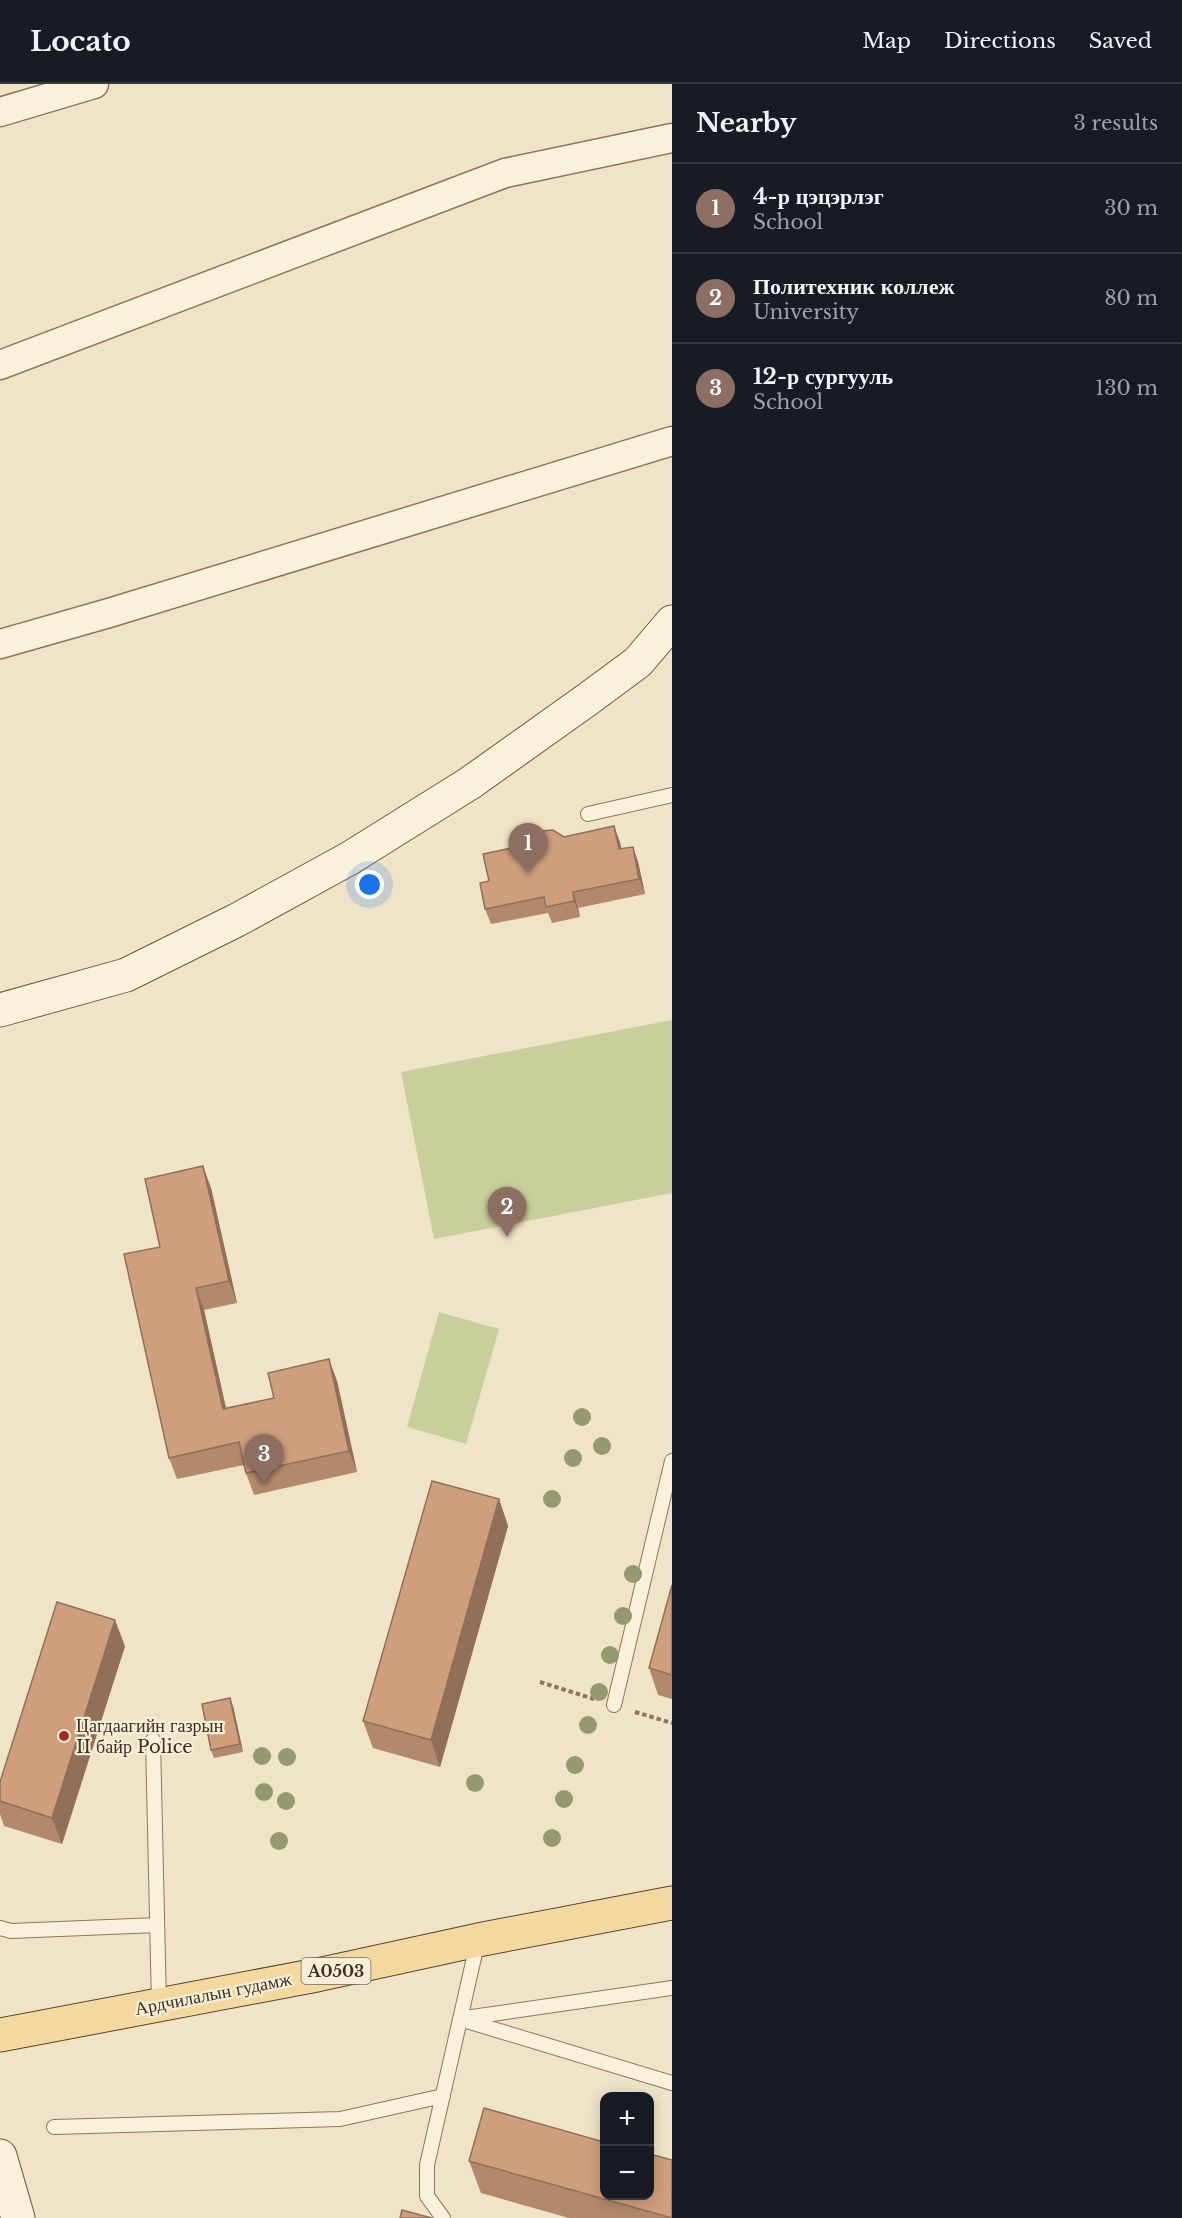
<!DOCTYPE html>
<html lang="en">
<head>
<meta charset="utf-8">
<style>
  :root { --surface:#171b24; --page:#20242c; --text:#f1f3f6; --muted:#9ea1a6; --line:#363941; --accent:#cc999b }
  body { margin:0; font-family:"Libre Baskerville",serif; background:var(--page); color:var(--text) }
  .controls { position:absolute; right:18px; bottom:18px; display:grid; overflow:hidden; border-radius:12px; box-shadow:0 3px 15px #0003 }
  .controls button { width:54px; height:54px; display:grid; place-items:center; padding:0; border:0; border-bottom:2px solid var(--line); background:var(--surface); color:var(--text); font:30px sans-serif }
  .you { position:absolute; left:370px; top:801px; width:21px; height:21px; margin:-15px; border:4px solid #fff; border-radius:50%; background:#1a73e8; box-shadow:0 0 0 9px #1a73e833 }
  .badge { display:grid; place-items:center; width:39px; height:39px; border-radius:50%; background:var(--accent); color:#fff; font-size:20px; font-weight:700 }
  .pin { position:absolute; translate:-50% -50px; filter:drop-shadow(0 2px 3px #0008) }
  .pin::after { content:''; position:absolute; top:32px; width:21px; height:18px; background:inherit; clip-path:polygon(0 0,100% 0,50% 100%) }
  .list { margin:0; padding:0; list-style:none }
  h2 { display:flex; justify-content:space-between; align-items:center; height:78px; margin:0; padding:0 24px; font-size:26px }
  h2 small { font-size:20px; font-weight:400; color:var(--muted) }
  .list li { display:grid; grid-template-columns:39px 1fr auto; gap:18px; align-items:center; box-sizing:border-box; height:90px; padding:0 24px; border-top:2px solid var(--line) }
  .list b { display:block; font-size:22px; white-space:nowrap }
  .list p { margin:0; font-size:20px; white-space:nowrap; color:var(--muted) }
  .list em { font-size:20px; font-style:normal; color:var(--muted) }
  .map { position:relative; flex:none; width:672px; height:2134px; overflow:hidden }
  header { display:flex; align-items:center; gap:36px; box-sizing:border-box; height:84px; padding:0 30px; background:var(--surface); border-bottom:2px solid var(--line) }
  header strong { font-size:28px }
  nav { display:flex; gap:33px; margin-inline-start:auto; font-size:21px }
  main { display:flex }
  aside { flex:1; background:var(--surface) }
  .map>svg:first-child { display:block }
</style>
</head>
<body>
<header>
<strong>Locato</strong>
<nav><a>Map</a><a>Directions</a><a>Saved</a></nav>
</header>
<main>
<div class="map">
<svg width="672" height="2134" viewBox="0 0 672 2134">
  <rect width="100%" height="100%" fill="#f0e4c8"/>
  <!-- green -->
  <path fill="#c9cf9b" d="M672 936V1109L434 1155 401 988Z
    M439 1228 499 1245 466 1360 407 1343Z"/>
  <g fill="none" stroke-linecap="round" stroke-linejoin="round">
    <!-- lane casing -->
    <g stroke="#8d765c" stroke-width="16">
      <path id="lane" d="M588 730 672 711
        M614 1621 672 1377
        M153 1656 159 1921
        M0 1844 11 1847 157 1841
        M465 1934 672 1904
        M460 1935 672 1999
        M54 2043 340 2035 443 2012
        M443 2134 427 2112V2081L478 1856"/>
    </g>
    <!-- street casing -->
    <g stroke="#8d765c" stroke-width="31">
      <path id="street" d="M0 28 94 0
        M0 281 505 89 672 54
        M0 560 109 529 672 357"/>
    </g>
    <!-- secondary casing -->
    <g stroke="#6f573f" stroke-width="35">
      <path id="secondary" d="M0 926 126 891 237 836 350 774 470 699 588 615 638 578 672 538
        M0 2072 18 2134"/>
    </g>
    <!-- primary casing -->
    <g stroke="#5b4430" stroke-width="35">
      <path id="primary" d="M0 1951 317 1891 478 1856 672 1819"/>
    </g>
    <!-- path -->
    <path stroke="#8d765c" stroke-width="4" stroke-dasharray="4.5 3" stroke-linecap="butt" d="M540 1598 594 1615
      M635 1628 672 1639"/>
    <!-- lane -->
    <use href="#lane" stroke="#faf1dc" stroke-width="14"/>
    <!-- street -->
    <use href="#street" stroke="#faf1dc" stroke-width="28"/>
    <!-- secondary -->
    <use href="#secondary" stroke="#faf1dc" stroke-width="33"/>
    <!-- primary -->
    <use href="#primary" stroke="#f3d9a0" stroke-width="33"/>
  </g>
  <!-- trees -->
  <g fill="#96986f">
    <circle cx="582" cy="1333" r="9"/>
    <circle cx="602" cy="1362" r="9"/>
    <circle cx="573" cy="1374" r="9"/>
    <circle cx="552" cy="1415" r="9"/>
    <circle cx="633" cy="1490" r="9"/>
    <circle cx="623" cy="1532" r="9"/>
    <circle cx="610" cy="1571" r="9"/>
    <circle cx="599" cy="1608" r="9"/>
    <circle cx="588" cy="1641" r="9"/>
    <circle cx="262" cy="1672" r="9"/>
    <circle cx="287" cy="1673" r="9"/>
    <circle cx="575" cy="1681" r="9"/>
    <circle cx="475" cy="1699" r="9"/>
    <circle cx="264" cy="1708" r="9"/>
    <circle cx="564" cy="1715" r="9"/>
    <circle cx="286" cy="1717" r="9"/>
    <circle cx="552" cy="1754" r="9"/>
    <circle cx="279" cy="1757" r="9"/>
  </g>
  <!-- wall -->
  <path fill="#b2896c" d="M614 742 621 765 633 763 638 778 645 810 578 824 580 833 552 839 548 829 491 840 485 825 489 797 564 753Z
    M211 1104 237 1219 204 1226 226 1324 274 1314 337 1297 357 1388 254 1411 246 1389 244 1381 177 1395 169 1374 160 1163Z
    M499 1415 508 1442 440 1683 373 1664 363 1637Z
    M672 1501V1615L658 1611 649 1584Z
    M125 1562 62 1760 4 1742 0 1730V1698Z
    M233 1622 243 1668 214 1674 211 1666Z
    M672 2076V2134H569L481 2109 469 2077Z"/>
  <!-- shaded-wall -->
  <path fill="#916f58" d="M614 742 620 758 625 781 619 765Z
    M633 763 638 778 645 810 639 795Z
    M573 808 578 824 580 833 574 817Z
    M203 1082 211 1104 237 1219 229 1197Z
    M196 1204 204 1226 231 1347 223 1325Z
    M329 1275 337 1297 357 1388 349 1367Z
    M499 1415 508 1442 440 1683 431 1656Z
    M115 1536 125 1562 62 1760 52 1734Z
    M230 1614 233 1622 243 1668 240 1660Z"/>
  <!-- building -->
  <path fill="#cf9f7d" stroke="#916f58" stroke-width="1.5" d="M614 742 619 765 633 763 639 795 573 808 574 817 546 823 544 813 485 825 480 799 489 797 483 770 531 760 534 752 542 747 553 746 564 753Z
    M203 1082 229 1197 196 1204 223 1325 274 1314 268 1289 329 1275 349 1367 246 1389 239 1358 169 1374 124 1170 160 1163 145 1095Z
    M432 1397 499 1415 431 1656 363 1637Z
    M672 1501V1591L649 1584Z
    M57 1518 115 1536 52 1734 0 1717V1698Z
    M230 1614 240 1660 211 1666 202 1620Z
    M484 2024 604 2058V2112H650V2070L672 2076V2134L469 2077Z
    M402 2126 432 2134H400Z"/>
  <!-- markers -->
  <circle fill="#9e2a2b" stroke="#f7eed8" stroke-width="2" cx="64" cy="1652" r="6"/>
  <g text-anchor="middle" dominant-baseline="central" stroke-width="4.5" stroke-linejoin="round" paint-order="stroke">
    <!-- shield labels -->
    <rect fill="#f7eed8" stroke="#756857" stroke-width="1.5" x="301.5" y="1874" width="69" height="26" rx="4.5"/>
    <g font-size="16" font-weight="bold" fill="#3d2e20">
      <text x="336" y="1887">A0503</text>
    </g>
    <!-- poi labels -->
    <g font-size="18" fill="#3d2e20" stroke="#f7eed8" text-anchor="start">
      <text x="76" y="1642">Цагдаагийн газрын<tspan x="76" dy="21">II байр Police</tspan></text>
    </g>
    <!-- street labels -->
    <g font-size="18" fill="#3d2e20" stroke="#f7eed8">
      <text transform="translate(213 1910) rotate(-11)">Ардчилалын гудамж</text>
    </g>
  </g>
</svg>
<div class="controls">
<button>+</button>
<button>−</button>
</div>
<div class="you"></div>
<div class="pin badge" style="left:528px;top:789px;background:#8d6e63">1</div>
<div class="pin badge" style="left:507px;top:1153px;background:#8d6e63">2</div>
<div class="pin badge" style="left:264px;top:1400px;background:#8d6e63">3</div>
</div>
<aside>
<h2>Nearby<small>3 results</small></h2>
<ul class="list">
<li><span class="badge" style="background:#8d6e63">1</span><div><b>4-р цэцэрлэг</b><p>School</p></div><em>30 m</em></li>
<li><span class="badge" style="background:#8d6e63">2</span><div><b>Политехник коллеж</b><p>University</p></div><em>80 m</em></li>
<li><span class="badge" style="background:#8d6e63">3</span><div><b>12-р сургууль</b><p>School</p></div><em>130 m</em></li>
</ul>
</aside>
</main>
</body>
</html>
